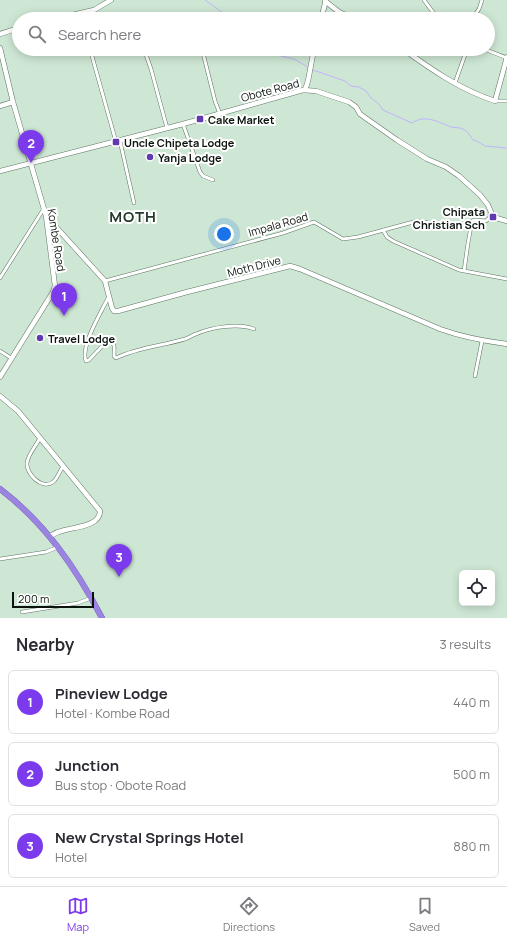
<!DOCTYPE html>
<html lang="en">
<head>
<meta charset="utf-8">
<style>
  :root { --surface:#fff; --page:#f2f2f3; --text:#2b2b33; --muted:#7c7c81; --line:#e1e1e2; --accent:#7c3aed }
  body { margin:0; font-family:Manrope,sans-serif; background:var(--page); color:var(--text) }
  .controls { position:absolute; right:12px; bottom:12px; display:grid; overflow:hidden; border-radius:6px; box-shadow:0 2px 10px #0003 }
  .controls button { width:36px; height:36px; display:grid; place-items:center; padding:0; border:0; border-bottom:1px solid var(--line); background:var(--surface); color:var(--text); font:20px sans-serif }
  .scale { position:absolute; left:12px; bottom:10px; width:82px; box-sizing:border-box; padding-left:4px; border:2px solid #0a130d; border-top:0; font-size:11px; line-height:14px; white-space:nowrap; color:#0a130d; -webkit-text-stroke:3px #fff; paint-order:stroke }
  .you { position:absolute; left:224px; top:234px; width:14px; height:14px; margin:-10px; border:3px solid #fff; border-radius:50%; background:#1a73e8; box-shadow:0 0 0 6px #1a73e833 }
  .badge { display:grid; place-items:center; width:26px; height:26px; border-radius:50%; background:var(--accent); color:#fff; font-size:13px; font-weight:700 }
  .pin { position:absolute; translate:-50% -33px; filter:drop-shadow(0 1px 2px #0008) }
  .pin::after { content:''; position:absolute; top:21px; width:14px; height:12px; background:inherit; clip-path:polygon(0 0,100% 0,50% 100%) }
  .list { margin:0; padding:0; list-style:none }
  h2 { display:flex; justify-content:space-between; align-items:center; height:52px; margin:0; padding:0 16px; font-size:17px }
  h2 small { font-size:13px; font-weight:400; color:var(--muted) }
  .list li { display:grid; grid-template-columns:26px 1fr auto; gap:12px; align-items:center; box-sizing:border-box; height:64px; margin:0 8px 8px; padding:0 8px; border:1px solid var(--line); border-radius:6px }
  .list b { display:block; font-size:15px; white-space:nowrap }
  .list p { margin:0; font-size:13px; white-space:nowrap; color:var(--muted) }
  .list em { font-size:13px; font-style:normal; color:var(--muted) }
  .icon { flex:none; width:22px; height:22px; fill:none; stroke:currentColor; stroke-width:2; stroke-linecap:round; stroke-linejoin:round }
  .map { position:relative; flex:none; width:507px; height:618px; overflow:hidden }
  .search { position:absolute; background:var(--surface); box-shadow:0 2px 10px #0003; left:12px; right:12px; top:12px; height:44px; display:flex; align-items:center; gap:10px; box-sizing:border-box; padding:0 14px; border-radius:22px; color:var(--muted); font-size:15px }
  .sheet { height:268px; background:var(--surface) }
  nav { display:flex; justify-content:space-around; align-items:center; box-sizing:border-box; height:56px; border-top:1px solid var(--line); background:var(--surface); font-size:11px; color:var(--muted) }
  nav a { display:grid; justify-items:center; gap:2px }
  nav .on { color:var(--accent) }
  .map>svg:first-child { display:block }
</style>
</head>
<body>
<div class="map">
<svg width="507" height="618" viewBox="0 0 507 618">
  <rect width="100%" height="100%" fill="#cee7d4"/>
  <g fill="none" stroke-linecap="round" stroke-linejoin="round">
    <!-- stream -->
    <path stroke="#c2b3fc" stroke-width="1" d="M205 0 223 13 225 19
      M239 49 272 54 294 59 308 67
      M313 70 345 81 351 86 359 87 366 91 371 98 379 104 383 110 412 123C425 114 438 122 451 127 455 128 459 127 463 129 468 131 470 136 473 140L477 141 485 146 507 148"/>
    <!-- street casing -->
    <g stroke="#5e7564" stroke-width="4">
      <path id="street" d="M424 0 438 19
        M472 19 479 9 482 0
        M90 49 116 142
        M144 49 151 69 167 128
        M202 49 215 101 220 114
        M484 49 507 58
        M455 83 467 49
        M495 101H507
        M183 124 200 172 203 176 213 180
        M120 141 134 203
        M383 230 387 237 393 241 459 270 507 279
        M464 271 468 243 472 221 475 220 486 221 492 215
        M0 278 43 210
        M105 281 283 233 314 222 343 239 358 237 417 221 425 222 434 225
        M109 296C102 311 80 346 86 361L89 360 105 343 109 341C116 342 114 350 114 356L116 358C138 347 162 346 185 339 189 338 192 335 196 334 212 327 238 323 254 329
        M0 351 11 358
        M475 376 482 341
        M40 438C36 446 28 454 27 463 26 474 42 490 53 482 57 479 60 471 63 466
        M0 559 46 552 58 547
        M22 612 78 603 91 598"/>
    </g>
    <!-- secondary casing -->
    <g stroke="#5e7564" stroke-width="5.5">
      <path id="secondary" d="M325 1 339 12 354 19
        M55 19 94 10 111 0
        M321 19 326 0
        M0 34 19 28
        M0 48 13 102 46 216 55 286 53 292 0 377
        M403 49C432 70 461 90 495 101L507 57
        M305 90 308 81 314 49
        M0 106 13 102
        M0 171 183 124 303 90 316 91 349 102 356 107 360 114 367 119 397 140 427 159 446 167 459 176 480 195 488 205 493 217 507 221
        M46 216 105 281 112 308 114 311H118L187 292 290 266 300 269 440 329C462 337 484 341 507 344
        M0 396 18 411 100 511C100 526 76 527 65 530 60 531 55 533 50 536"/>
    </g>
    <!-- highway casing -->
    <g stroke="#685c97" stroke-width="6">
      <path id="highway" d="M0 489C45 523 76 568 102 618"/>
    </g>
    <!-- street -->
    <use href="#street" stroke="#fff" stroke-width="3"/>
    <!-- secondary -->
    <use href="#secondary" stroke="#fff" stroke-width="4.5"/>
    <!-- highway -->
    <use href="#highway" stroke="#9a83e1" stroke-width="5.5"/>
  </g>
  <!-- markers -->
  <g fill="#6139b1" stroke="#fff" stroke-width="1.5">
    <rect x="196" y="115" width="8" height="8" rx="2"/>
    <rect x="112" y="138" width="8" height="8" rx="2"/>
    <circle cx="150" cy="157" r="4"/>
    <rect x="489" y="213" width="8" height="8" rx="2"/>
    <circle cx="40" cy="338" r="4"/>
  </g>
  <g text-anchor="middle" dominant-baseline="central" stroke-width="4" stroke-linejoin="round" paint-order="stroke">
    <!-- street labels -->
    <g font-size="11" fill="#0a130d" stroke="#fff">
      <text transform="translate(270 90) rotate(-15)">Obote Road</text>
      <text transform="translate(278 224) rotate(-16)">Impala Road</text>
      <text transform="translate(57 240) rotate(81)">Kombe Road</text>
      <text transform="translate(254 266) rotate(-14)">Moth Drive</text>
    </g>
    <!-- poi labels -->
    <g font-size="11" font-weight="bold" fill="#0a130d" stroke="#fff" text-anchor="start">
      <text x="208" y="119">Cake Market</text>
      <text x="124" y="142">Uncle Chipeta Lodge</text>
      <text x="158" y="157">Yanja Lodge</text>
      <text x="485" y="211" text-anchor="end">Chipata<tspan x="485" dy="13">Christian Sch</tspan></text>
      <text x="48" y="338">Travel Lodge</text>
    </g>
    <!-- district labels -->
    <g font-size="15" font-weight="bold" letter-spacing="1" fill="#263a2c" stroke="#fff">
      <text x="133" y="216">MOTH</text>
    </g>
  </g>
</svg>
<div class="controls">
<button><svg class="icon" aria-label="locate" viewBox="0 0 24 24"><circle cx="12" cy="12" r="6"/><path d="M12 2v4M12 18v4M2 12h4M18 12h4"/></svg></button>
</div>
<div class="scale">200 m</div>
<div class="you"></div>
<div class="pin badge" style="left:64px;top:316px">1</div>
<div class="pin badge" style="left:31px;top:163px">2</div>
<div class="pin badge" style="left:119px;top:577px">3</div>
<div class="search"><svg class="icon" aria-label="search" viewBox="0 0 24 24"><circle cx="10" cy="10" r="6"/><path d="M15 15l6 6"/></svg>Search here</div>
</div>
<section class="sheet">
<h2>Nearby<small>3 results</small></h2>
<ul class="list">
<li><span class="badge">1</span><div><b>Pineview Lodge</b><p>Hotel · Kombe Road</p></div><em>440 m</em></li>
<li><span class="badge">2</span><div><b>Junction</b><p>Bus stop · Obote Road</p></div><em>500 m</em></li>
<li><span class="badge">3</span><div><b>New Crystal Springs Hotel</b><p>Hotel</p></div><em>880 m</em></li>
</ul>
</section>
<nav>
<a class="on"><svg class="icon" aria-label="map" viewBox="0 0 24 24"><path d="M3 6l6-2 6 2 6-2v14l-6 2-6-2-6 2zM9 4v14M15 6v14"/></svg>Map</a>
<a><svg class="icon" aria-label="directions" viewBox="0 0 24 24"><path d="M12 3l9 9-9 9-9-9zM9 14v-3h6M13 9l2 2-2 2"/></svg>Directions</a>
<a><svg class="icon" aria-label="saved" viewBox="0 0 24 24"><path d="M7 4h10v16l-5-4-5 4z"/></svg>Saved</a>
</nav>
</body>
</html>
